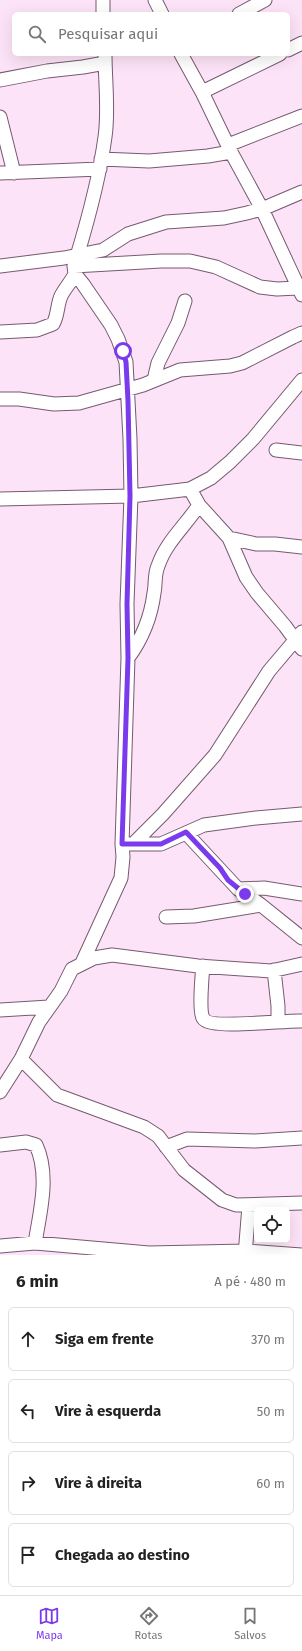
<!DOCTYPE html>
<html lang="pt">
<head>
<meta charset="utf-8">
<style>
  :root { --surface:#fff; --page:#f2f2f2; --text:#222; --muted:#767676; --line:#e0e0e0; --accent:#7c3aed }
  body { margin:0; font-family:"Fira Sans",sans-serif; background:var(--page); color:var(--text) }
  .controls { position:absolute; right:12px; bottom:12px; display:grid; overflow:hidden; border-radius:6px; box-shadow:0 4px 16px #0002 }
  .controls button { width:36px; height:36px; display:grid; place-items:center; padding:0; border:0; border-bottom:1px solid var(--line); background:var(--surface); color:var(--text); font:20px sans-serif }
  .stop { position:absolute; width:12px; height:12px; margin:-9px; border:3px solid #7c3aed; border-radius:50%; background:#fff }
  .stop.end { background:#7c3aed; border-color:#fff; box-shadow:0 1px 4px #0008 }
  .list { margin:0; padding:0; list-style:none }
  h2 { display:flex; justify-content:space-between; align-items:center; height:52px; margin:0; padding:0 16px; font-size:17px }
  h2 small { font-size:13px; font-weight:400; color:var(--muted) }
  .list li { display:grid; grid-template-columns:26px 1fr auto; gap:12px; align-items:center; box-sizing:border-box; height:64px; margin:0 8px 8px; padding:0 8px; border:1px solid var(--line); border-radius:6px }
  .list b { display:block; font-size:15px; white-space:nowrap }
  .list em { font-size:13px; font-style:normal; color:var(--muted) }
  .icon { flex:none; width:22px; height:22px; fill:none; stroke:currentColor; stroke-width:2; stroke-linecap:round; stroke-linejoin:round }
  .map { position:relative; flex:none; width:302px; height:1255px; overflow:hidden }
  .search { position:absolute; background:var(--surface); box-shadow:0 4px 16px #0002; left:12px; right:12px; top:12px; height:44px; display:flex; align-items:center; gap:10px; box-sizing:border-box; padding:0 14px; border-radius:6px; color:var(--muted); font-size:15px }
  .sheet { height:340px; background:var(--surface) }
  nav { display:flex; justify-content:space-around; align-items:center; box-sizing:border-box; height:56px; border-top:1px solid var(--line); background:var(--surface); font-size:11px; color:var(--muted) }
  nav a { display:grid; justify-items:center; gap:2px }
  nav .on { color:var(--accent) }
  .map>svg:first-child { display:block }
</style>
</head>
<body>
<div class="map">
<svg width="302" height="1255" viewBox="0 0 302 1255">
  <rect width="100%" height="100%" fill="#fde3f7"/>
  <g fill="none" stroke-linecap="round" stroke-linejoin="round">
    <!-- minor casing -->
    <g stroke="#765a70" stroke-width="15">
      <path id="minor" d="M103 0V14
        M155 0 162 14
        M239 14 265 0
        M288 50 302 43
        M105 54C105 81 109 110 105 137 99 181 87 224 74 266L75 274 83 284 111 325 118 339 126 362 130 439 131 496 127 604 128 658 122 844H161L204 825 256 818 302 814
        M181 54 202 92 231 152 262 209 302 295
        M0 80 47 71 83 67 105 63
        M202 92 280 54
        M0 117 14 173
        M228 145 302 116
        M101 159 149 161 208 156 231 152
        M0 173 100 169
        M0 266 64 258 103 250 128 234 166 222 224 218 247 213 262 209 302 192
        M74 266 161 261H190L216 267 260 287 277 289 298 288
        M0 332 37 330 53 324C58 316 57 305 61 296 65 288 71 282 75 274
        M154 380 158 363 178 323 185 301
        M0 399H19L54 404 79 403 143 385 180 370 230 366 242 363 293 337 302 333
        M276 450 302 453
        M190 489 199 505 229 538 246 577 257 593 285 626 302 649
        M0 499 131 496 190 489 211 478 230 462 253 439 302 380
        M229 538 256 544H275L302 547
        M128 658C142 639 151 617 154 593 156 584 154 575 158 566 166 542 186 525 199 505
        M186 833 238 889 261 905 302 938
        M133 844 163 814 215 755 269 671 302 632
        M238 889 264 888 302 894
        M166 917 194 916 261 905
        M82 963 121 878 123 857 122 844
        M203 966C202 976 199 1011 203 1018 209 1030 286 1020 302 1021
        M274 970 278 1006V1021
        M0 1010 49 1007
        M21 1059 57 1095 144 1127 158 1136 184 1170 222 1200 236 1205 302 1203
        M0 1092 21 1059 39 1022 61 991 72 969 94 958 112 955 198 966 271 971 302 964
        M0 1145 26 1142 36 1145C50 1175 40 1212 35 1243
        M166 1147 187 1139 255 1141 302 1138
        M0 1246 35 1243 149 1253 246 1251 302 1255
        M245 1255 249 1206"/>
    </g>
    <!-- minor -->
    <use href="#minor" stroke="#fff" stroke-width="13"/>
  </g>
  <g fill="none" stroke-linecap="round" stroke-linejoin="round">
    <!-- route -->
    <path stroke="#7c3aed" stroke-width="5" d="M123 351 126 362 128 401 130 496 127 604 128 658 122 844H161L186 832 220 868 228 880 245 894"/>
  </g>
</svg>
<div class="controls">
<button><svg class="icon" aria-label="locate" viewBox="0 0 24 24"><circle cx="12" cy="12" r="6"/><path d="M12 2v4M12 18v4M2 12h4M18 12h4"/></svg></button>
</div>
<div class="stop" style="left:123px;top:351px"></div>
<div class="stop end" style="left:245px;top:894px"></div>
<div class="search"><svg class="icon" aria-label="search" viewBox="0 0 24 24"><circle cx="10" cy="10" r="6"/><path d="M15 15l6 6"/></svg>Pesquisar aqui</div>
</div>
<section class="sheet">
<h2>6 min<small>A pé · 480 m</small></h2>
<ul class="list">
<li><svg class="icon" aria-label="ahead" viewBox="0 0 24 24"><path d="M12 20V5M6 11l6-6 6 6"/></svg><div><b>Siga em frente</b></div><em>370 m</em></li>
<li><svg class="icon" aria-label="left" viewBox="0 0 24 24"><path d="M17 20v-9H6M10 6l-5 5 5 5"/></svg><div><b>Vire à esquerda</b></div><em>50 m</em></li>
<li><svg class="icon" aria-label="right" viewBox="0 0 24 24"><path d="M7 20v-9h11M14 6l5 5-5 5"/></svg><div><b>Vire à direita</b></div><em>60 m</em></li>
<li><svg class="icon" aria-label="arrive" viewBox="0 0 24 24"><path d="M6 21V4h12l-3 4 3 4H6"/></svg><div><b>Chegada ao destino</b></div></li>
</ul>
</section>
<nav>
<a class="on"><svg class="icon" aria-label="map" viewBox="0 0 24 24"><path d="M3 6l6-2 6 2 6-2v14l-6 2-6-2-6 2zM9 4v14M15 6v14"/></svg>Mapa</a>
<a><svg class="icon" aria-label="directions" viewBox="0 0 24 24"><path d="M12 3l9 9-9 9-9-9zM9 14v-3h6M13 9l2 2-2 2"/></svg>Rotas</a>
<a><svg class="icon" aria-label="saved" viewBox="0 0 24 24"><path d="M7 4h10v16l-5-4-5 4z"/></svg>Salvos</a>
</nav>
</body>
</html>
